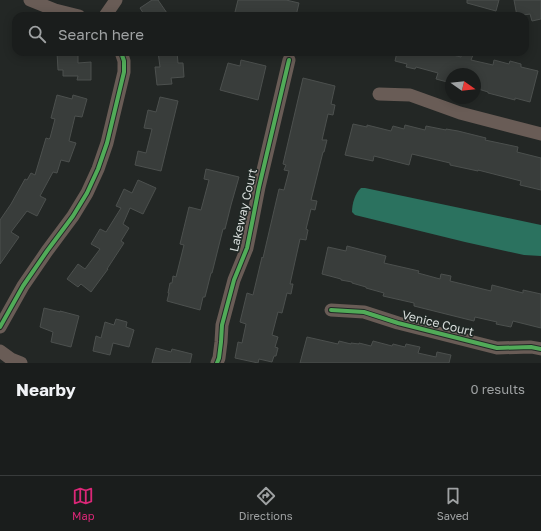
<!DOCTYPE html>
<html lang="en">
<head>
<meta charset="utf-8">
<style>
  :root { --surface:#1a1d1c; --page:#232625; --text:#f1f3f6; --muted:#9fa2a3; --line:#383b3b; --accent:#db2777 }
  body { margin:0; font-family:"Golos Text",sans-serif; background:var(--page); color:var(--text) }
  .compass { position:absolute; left:445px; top:68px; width:36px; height:36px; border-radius:50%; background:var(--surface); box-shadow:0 2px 10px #0003; rotate:104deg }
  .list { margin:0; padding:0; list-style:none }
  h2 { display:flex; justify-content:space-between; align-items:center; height:52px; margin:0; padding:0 16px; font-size:17px }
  h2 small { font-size:13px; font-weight:400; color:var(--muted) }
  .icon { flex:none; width:22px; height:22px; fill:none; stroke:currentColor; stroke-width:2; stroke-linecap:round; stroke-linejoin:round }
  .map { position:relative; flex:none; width:541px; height:363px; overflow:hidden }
  .search { position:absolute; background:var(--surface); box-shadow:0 2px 10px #0003; left:12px; right:12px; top:12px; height:44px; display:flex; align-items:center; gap:10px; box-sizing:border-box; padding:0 14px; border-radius:12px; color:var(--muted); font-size:15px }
  .sheet { height:112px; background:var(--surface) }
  nav { display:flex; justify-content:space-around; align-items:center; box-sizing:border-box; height:56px; border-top:1px solid var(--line); background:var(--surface); font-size:11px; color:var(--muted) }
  nav a { display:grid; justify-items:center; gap:2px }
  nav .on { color:var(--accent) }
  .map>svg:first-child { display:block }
</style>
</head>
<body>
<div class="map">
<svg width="541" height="363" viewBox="0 0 541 363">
  <rect width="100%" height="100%" fill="#232725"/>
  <!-- water -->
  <path fill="#2b725f" d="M361 188H365L541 225V256L524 255 465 242 355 215 352 212C352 204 355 193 361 188Z"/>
  <!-- building -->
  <path fill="#393d3b" stroke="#4c504e" d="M152 0H158L169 16H145L140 8Z
    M238 0H286L299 3 296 16H234Z
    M467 0H499L496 11 467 3Z
    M514 0H541V19L532 21 530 14 517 16Z
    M57 52H78V63L91 62V80H77L78 76H63V70H58Z
    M158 52H177L178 63H183L184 77 171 78 172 84 157 85 155 67H160Z
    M397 52H441L461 57 462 52 473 55 471 60 493 65 494 60 509 64 510 61 521 64V67L538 71 530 102 515 98V100L488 93V92L475 88V74H451V83L436 79 438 73 416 67 415 69 406 67 407 64 395 61Z
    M241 60 266 66 258 100 220 90 228 63 240 66Z
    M303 78 335 86 331 104 335 105 333 115 328 114 322 140H327L324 152H323L311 200 317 201 315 210 311 209 306 229 308 230 306 240 300 239 290 284H293L291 294 287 293 282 313 278 312 272 335 278 337 275 347 278 348 276 356H274L272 362 259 359 258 363 235 358 238 342 242 343 246 324 240 322 247 293 253 295 262 257 263 258 279 189 284 190 289 171 284 170 286 165 283 164Z
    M57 95 72 99 73 95 87 99 82 117 75 116 69 141 76 143 69 162 61 160 57 173 53 172 40 196 46 199 37 216 27 211 11 232 19 237 0 264V220L11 204 25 179 27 180 31 173 35 175 46 138 49 139 50 138 55 119 51 118Z
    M160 97 178 101 161 171 135 165 138 151 146 153 152 129 144 128 148 110 156 112Z
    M353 124 367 127V125L391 131 393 126 404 129 405 125 425 130 426 126 446 130V129L458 131 486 138 485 140 518 147 517 152 541 158V190L520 185 521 181 478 170V171L450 165V163L412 154 409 165 374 156 373 161 345 155Z
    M206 169 239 177 231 205 225 229H223L212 273H211L205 297H203L200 310 167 301 169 293H168L170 283H172L173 276 176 277 184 245 180 244 189 207 201 210 209 180 204 179Z
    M138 180 156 188 143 214 130 208 123 224 129 228 121 241 124 243 107 269H108L91 292 81 284 78 287 67 279 78 264 85 269 100 249 91 244 100 229 106 232 121 208 116 206 124 189 132 193Z
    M347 246 386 256 384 263 419 271 418 273 440 279 441 274 451 276 450 281 491 291 492 285 523 293V290L541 294V328L513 321 511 327 496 324 497 322 475 317 474 321 414 306V303L383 296 384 293 366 288V287L352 283V282L341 280V279L322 274 328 247 346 251Z
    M44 308 60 312V311L79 316 71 347 51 342 53 332 40 327Z
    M116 319 127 322 126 327 134 330 129 347 113 343 110 355 93 351 96 336 101 338 105 322 114 325Z
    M307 337 338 344 339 341 351 344V343L359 344V343L371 346 373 341 392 346 393 344 405 347 406 344 420 347 418 353 436 357 437 352 451 355 449 363H300Z
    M156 348 171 352 172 349 192 354 190 363H152Z"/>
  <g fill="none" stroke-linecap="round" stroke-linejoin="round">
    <!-- street -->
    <path stroke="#695c56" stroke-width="13" d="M30 0 55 10 79 16
      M105 16 116 0
      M379 94 410 95 460 113 541 134
      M331 310 364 312 398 323 497 348 531 347 541 349
      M0 327 23 286 47 251 73 216 87 193 98 169 107 143 124 72V61L121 52
      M0 351 11 359 21 363
      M217 363 219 358 221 342 222 325 234 280 247 248 253 218 259 187 289 60"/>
    <!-- cycleway casing -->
    <g stroke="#212926" stroke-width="6">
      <path id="cycleway" d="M331 310 364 312 398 323 497 348 531 347 541 349
        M0 327 23 286 47 251 73 216 87 193 98 169 107 143 124 72V61L121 52
        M217 363 219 358 221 342 222 325 234 280 247 248 253 218 259 187 289 60"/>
    </g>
    <!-- cycleway -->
    <use href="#cycleway" stroke="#51ab58" stroke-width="4"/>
  </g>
  <g text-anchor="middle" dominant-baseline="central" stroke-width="3" stroke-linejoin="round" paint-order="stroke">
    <!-- street labels -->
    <g font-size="12" fill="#d7dcda" stroke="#212926">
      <text transform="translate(243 210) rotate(-77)">Lakeway Court</text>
      <text transform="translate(438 323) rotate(14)">Venice Court</text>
    </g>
  </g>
</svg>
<svg class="compass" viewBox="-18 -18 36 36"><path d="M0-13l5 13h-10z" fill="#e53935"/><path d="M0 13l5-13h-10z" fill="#9fa2a3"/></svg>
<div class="search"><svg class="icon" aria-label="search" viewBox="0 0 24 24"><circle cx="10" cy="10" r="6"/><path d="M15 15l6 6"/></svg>Search here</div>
</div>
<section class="sheet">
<h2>Nearby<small>0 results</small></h2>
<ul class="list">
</ul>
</section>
<nav>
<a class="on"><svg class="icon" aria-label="map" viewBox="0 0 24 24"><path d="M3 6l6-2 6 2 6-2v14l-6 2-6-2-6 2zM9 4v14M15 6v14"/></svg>Map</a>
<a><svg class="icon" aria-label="directions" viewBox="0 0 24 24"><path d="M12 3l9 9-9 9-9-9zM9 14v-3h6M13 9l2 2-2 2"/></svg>Directions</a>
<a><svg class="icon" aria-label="saved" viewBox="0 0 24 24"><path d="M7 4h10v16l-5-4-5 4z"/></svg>Saved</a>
</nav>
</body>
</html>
